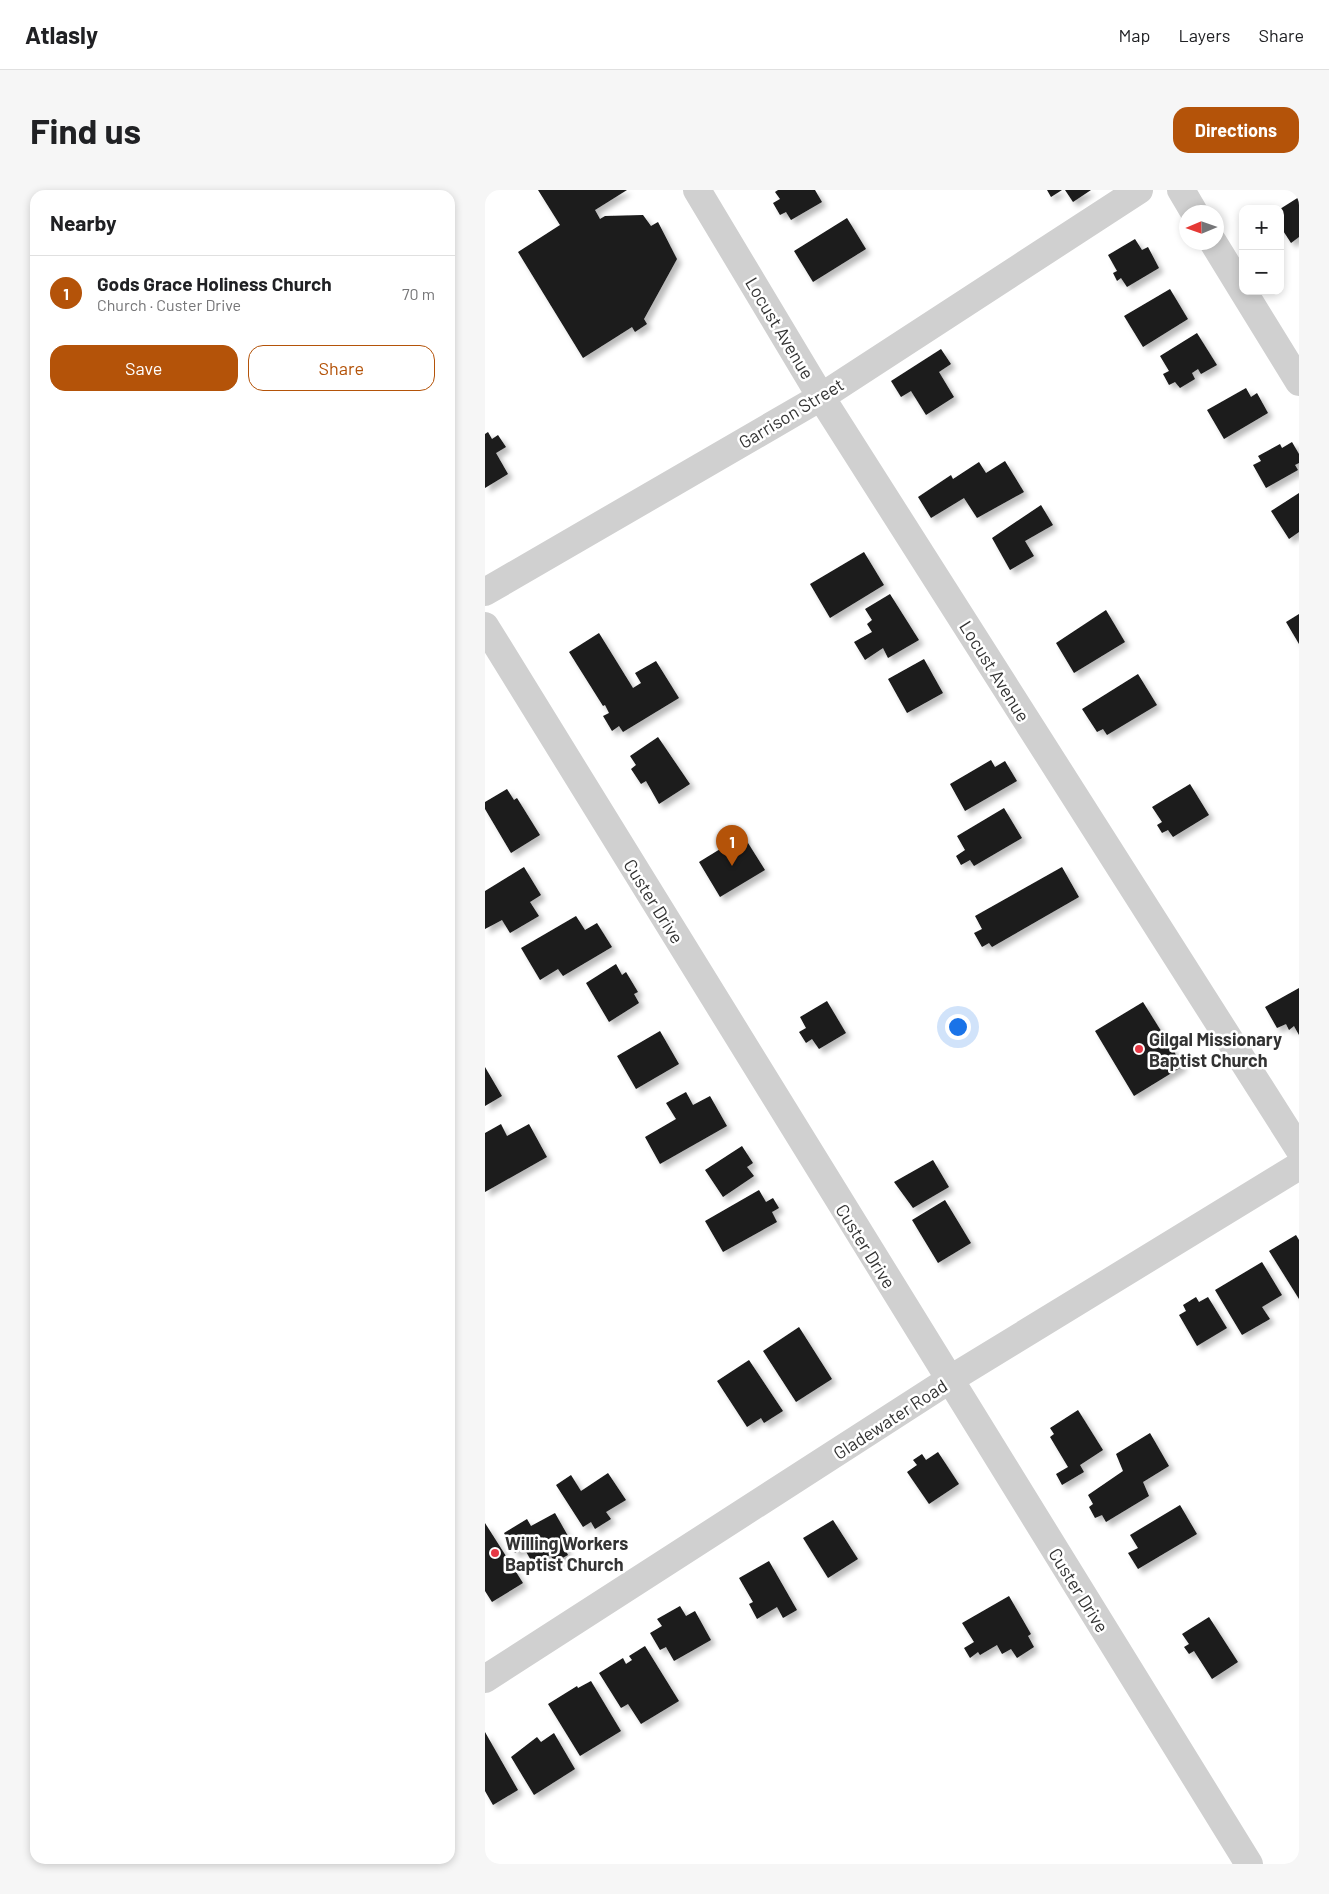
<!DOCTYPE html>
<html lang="en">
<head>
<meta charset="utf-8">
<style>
  :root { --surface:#fff; --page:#f6f6f6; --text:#202124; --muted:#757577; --line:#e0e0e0; --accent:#b45309 }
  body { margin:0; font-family:Barlow,sans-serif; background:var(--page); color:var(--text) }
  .controls { position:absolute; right:15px; top:15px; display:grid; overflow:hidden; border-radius:10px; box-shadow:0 2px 8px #0003 }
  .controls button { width:45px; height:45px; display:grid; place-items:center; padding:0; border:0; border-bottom:1px solid var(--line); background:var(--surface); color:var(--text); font:25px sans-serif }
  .compass { position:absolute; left:694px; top:15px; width:45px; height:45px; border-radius:50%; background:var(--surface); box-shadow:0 2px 8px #0003; rotate:268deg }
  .you { position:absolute; left:472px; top:836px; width:18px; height:18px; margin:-12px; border:4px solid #fff; border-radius:50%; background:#1a73e8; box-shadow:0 0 0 8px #1a73e833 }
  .badge { display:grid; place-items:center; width:32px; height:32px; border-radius:50%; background:var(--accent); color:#fff; font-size:16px; font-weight:700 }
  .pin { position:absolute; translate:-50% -41px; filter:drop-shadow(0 1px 2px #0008) }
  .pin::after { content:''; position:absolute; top:26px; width:18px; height:15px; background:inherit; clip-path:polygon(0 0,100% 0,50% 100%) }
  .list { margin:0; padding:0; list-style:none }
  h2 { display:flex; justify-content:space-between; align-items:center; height:65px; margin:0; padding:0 20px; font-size:21px }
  h2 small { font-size:16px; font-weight:400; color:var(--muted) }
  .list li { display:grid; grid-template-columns:32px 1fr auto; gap:15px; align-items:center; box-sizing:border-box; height:75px; padding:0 20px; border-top:1px solid var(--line) }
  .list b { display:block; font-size:19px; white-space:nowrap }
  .list p { margin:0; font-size:16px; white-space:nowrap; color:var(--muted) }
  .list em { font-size:16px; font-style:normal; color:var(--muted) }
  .actions { display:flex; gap:10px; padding:15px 20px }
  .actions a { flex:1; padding:11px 0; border:1px solid var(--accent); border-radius:15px; text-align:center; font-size:18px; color:var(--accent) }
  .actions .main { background:var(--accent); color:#fff }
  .map { position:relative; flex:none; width:814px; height:1674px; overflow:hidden; border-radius:15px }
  header { display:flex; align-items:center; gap:30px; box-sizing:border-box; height:70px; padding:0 25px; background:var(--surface); border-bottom:1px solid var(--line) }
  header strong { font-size:24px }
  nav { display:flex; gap:28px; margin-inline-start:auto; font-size:18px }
  .intro { display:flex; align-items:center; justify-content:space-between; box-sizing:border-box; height:120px; padding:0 30px }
  h1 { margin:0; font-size:35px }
  .button { padding:12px 22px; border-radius:15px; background:var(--accent); color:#fff; font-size:18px; font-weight:700 }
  main { display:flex; gap:30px; padding:0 30px }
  aside { flex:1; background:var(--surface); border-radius:15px; box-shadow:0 2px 8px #0003 }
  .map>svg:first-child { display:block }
</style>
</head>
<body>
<header>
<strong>Atlasly</strong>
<nav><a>Map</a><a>Layers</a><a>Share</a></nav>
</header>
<div class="intro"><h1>Find us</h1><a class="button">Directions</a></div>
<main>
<aside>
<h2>Nearby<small></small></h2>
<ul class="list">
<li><span class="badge">1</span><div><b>Gods Grace Holiness Church</b><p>Church · Custer Drive</p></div><em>70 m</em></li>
</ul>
<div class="actions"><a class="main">Save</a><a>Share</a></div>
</aside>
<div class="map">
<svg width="814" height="1674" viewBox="0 0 814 1674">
  <defs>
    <filter id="shadow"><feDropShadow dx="4.5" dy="4.5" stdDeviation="2.5" flood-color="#0004"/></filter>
  </defs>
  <rect width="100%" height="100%" fill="#fff"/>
  <!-- building -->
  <path fill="#1a1a1a" filter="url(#shadow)" d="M53 0H142L110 20 115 29 120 26 158 25 166 36 173 32 192 69 159 129 162 134 150 142 147 137 98 168 33 62 75 35Z
    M293 0H330L337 12 306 30 301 22 295 25 288 13 295 9 290 2Z
    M562 0H577L566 7Z
    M580 0H606L588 12Z
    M814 7V47L806 53 795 36V19Z
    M362 28 381 59 328 92 309 61Z
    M650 49 657 60 663 57 674 78 642 97 636 88 632 91 628 83 632 81 623 65Z
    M685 99 703 129 658 157 639 126Z
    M712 143 732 175 716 184 713 179 707 183 710 189 695 198 690 192 684 195 678 184 684 181 675 166Z
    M456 159 466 174 454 182 469 207 441 225 426 201 416 207 406 191Z
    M761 198 766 207 772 203 783 223 739 249 722 220Z
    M3 242 7 249 13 245 21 257 11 263 23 284 0 298V244Z
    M807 252 814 264V273L810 275 813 280 781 298 768 275 776 271 773 266 795 254 797 258Z
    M520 271 539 302 492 328 479 308 446 328 433 307 466 285 468 289 494 272 501 283Z
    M814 303V342L804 349 786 321Z
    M556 315 568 335 540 351 549 366 525 380 507 348Z
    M379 362 399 395 345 428 325 394Z
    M405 404 434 450 403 468 398 458 380 470 369 452 387 442 382 434 387 430 380 419Z
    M621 420 640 452 589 483 571 453Z
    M814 424V454L801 432Z
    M114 443 148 498 156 493 150 483 171 471 194 508 138 542 134 536 127 541 118 526 124 523 120 515 118 516 84 462Z
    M439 469 458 503 422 523 403 489Z
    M653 484 672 515 622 545 618 539 612 542 597 519Z
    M173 547 205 594 174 614 161 591 156 594 146 579 151 575 145 566Z
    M506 570 510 577 520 571 532 591 480 621 465 594Z
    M705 594 724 625 688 647 683 640 677 643 672 635 677 632 667 617Z
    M22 599 29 610 32 608 55 645 26 663 0 619V612Z
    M519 618 537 648 489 676 485 670 476 675 471 666 480 660 472 646Z
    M258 645 280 680 235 707 214 672Z
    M39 677 56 705 45 712 54 726 25 743 17 730 0 739V701Z
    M577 677 594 707 507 757 504 753 497 757 489 743 497 739 490 726Z
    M91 726 100 740 112 733 127 757 78 786 73 779 55 790 36 758Z
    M131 774 137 785 141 782 153 802 149 804 154 813 124 832 101 793Z
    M814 798V845L809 836 804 840 801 834 792 838 780 817Z
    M342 811 361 843 334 859 327 849 321 853 314 842 321 838 315 827Z
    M658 812 698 876 649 906 610 841Z
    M175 841 194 874 151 899 132 866Z
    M0 877 17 906 0 916Z
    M201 902 208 915 225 906 242 936 175 974 160 947 191 929 181 913Z
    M16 934 22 946 44 934 62 967 0 1002V943Z
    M257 956 268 973 262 977 269 986 238 1007 220 980Z
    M448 970 464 997 428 1018 409 992Z
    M274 1000 281 1012 288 1008 294 1018 287 1022 292 1032 238 1062 220 1031Z
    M460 1010 486 1053 453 1073 427 1030Z
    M811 1045 814 1050V1109L784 1061Z
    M777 1072 797 1105 777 1117 785 1129 757 1145 730 1100Z
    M711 1107 714 1112 723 1107 742 1138 712 1156 694 1125 701 1121 698 1115Z
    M314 1137 347 1189 311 1212 278 1161Z
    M264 1170 298 1221 279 1233 276 1228 262 1237 232 1191Z
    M593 1220 618 1260 595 1275 599 1282 577 1295 571 1284 583 1277 565 1247 569 1244 565 1238Z
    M665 1243 684 1276 658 1292 664 1306 621 1332 617 1325 610 1328 604 1317 608 1314 603 1305 638 1281 631 1264Z
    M453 1262 474 1294 444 1314 422 1282 432 1275 428 1270 437 1264 441 1270Z
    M123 1283 141 1310 121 1322 126 1329 110 1339 106 1332 98 1337 71 1295 86 1285 96 1301Z
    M695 1315 712 1344 653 1379 643 1363 653 1358 645 1345Z
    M70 1323 87 1353 79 1357 83 1365 70 1372 65 1365 48 1374 39 1358 30 1363 19 1343 42 1329 46 1336Z
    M348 1330 373 1369 343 1388 318 1348Z
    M0 1333 38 1393 7 1412 0 1401Z
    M284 1371 312 1420 298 1428 292 1417 272 1429 264 1414 268 1412 254 1388Z
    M524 1406 546 1444 543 1446 549 1457 532 1468 526 1459 517 1464 512 1455 495 1465 493 1462 485 1468 479 1458 489 1452 477 1433Z
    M195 1416 201 1426 210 1421 226 1450 189 1471 181 1457 175 1460 165 1443 177 1436 172 1429Z
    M724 1427 753 1472 727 1489 709 1461 704 1464 699 1457 704 1454 697 1444Z
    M160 1456 194 1511 156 1534 143 1514 136 1518 114 1483 138 1468 141 1474 147 1470 144 1466Z
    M106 1491 136 1541 95 1566 63 1514 92 1496 93 1498Z
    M0 1542 33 1600 8 1615 0 1601Z
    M69 1543 90 1579 49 1605 26 1567 52 1547 56 1552Z"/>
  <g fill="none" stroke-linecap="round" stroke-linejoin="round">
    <!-- minor -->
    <path stroke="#d0d0d0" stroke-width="28" d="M212 0 336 207 814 959
      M696 0 709 22
      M728 52 758 101
      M758 101 814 192
      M0 402 336 207 654 0
      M0 436 764 1674
      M0 1489 464 1190 814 976"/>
  </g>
  <!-- markers -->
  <g fill="#e63946" stroke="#fff" stroke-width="2">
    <circle cx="654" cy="859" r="5"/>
    <circle cx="10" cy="1363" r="5"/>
  </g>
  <g text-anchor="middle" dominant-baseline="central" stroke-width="5" stroke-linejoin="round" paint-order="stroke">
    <!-- street labels -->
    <g font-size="18" fill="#333" stroke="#fff">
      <text transform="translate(295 138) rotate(59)">Locust Avenue</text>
      <text transform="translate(306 223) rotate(-31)">Garrison Street</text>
      <text transform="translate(510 481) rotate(58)">Locust Avenue</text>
      <text transform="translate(169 711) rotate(58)">Custer Drive</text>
      <text transform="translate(381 1056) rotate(58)">Custer Drive</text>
      <text transform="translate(405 1229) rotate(-33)">Gladewater Road</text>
      <text transform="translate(594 1400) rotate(58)">Custer Drive</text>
    </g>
    <!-- poi labels -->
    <g font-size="18" font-weight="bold" fill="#333" stroke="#fff" text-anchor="start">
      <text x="664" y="849">Gilgal Missionary<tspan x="664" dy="21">Baptist Church</tspan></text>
      <text x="20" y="1353">Willing Workers<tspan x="20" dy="21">Baptist Church</tspan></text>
    </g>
  </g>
</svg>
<div class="controls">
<button>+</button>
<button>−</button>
</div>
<svg class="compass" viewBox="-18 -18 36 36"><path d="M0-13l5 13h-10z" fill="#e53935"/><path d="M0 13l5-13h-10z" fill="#757577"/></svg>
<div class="you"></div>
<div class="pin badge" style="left:247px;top:676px">1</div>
</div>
</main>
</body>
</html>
